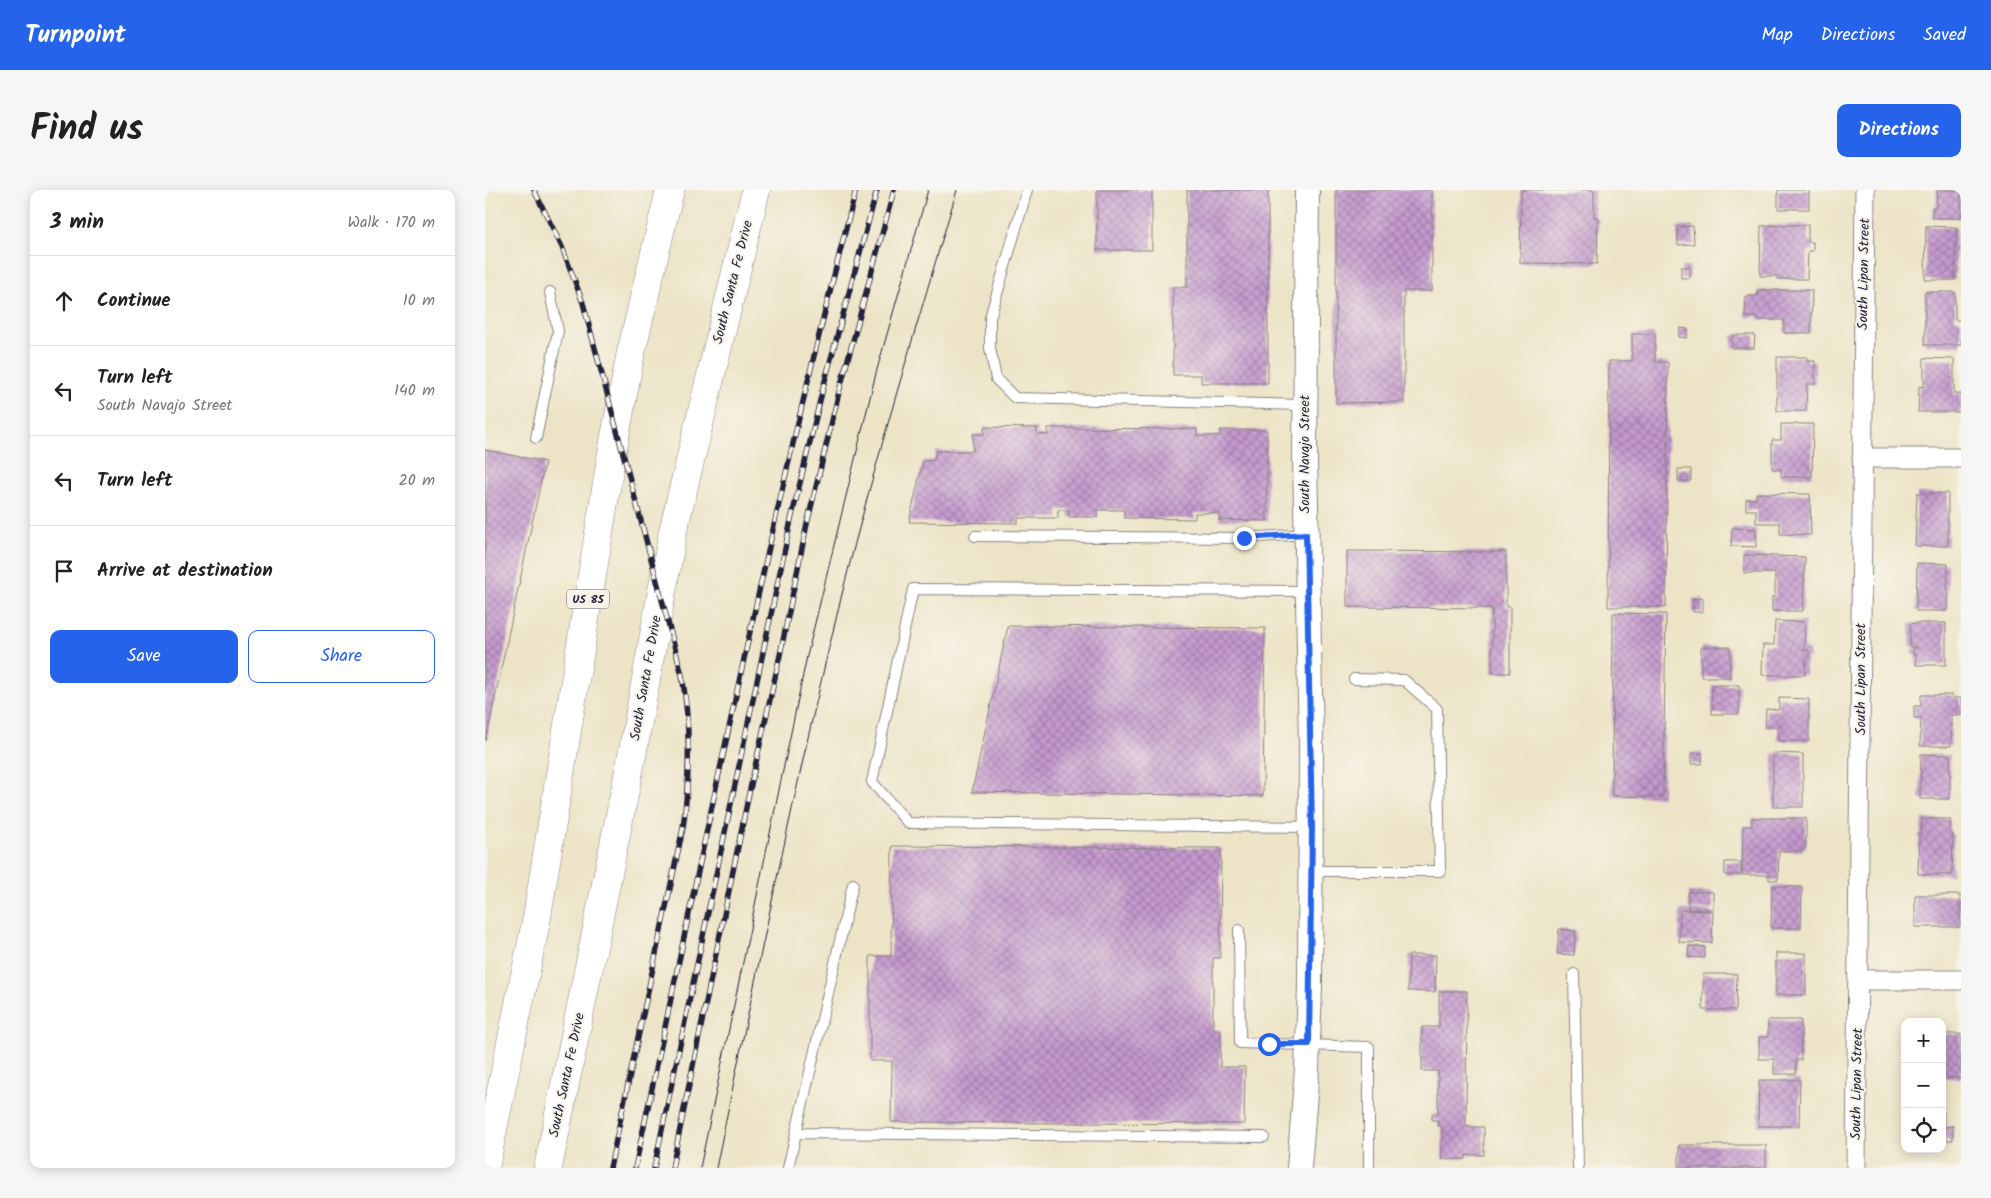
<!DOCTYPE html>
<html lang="en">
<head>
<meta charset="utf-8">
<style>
  :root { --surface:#fff; --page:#f6f6f6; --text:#222; --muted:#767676; --line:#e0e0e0; --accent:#2563eb }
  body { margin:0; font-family:Kalam,sans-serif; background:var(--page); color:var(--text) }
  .controls { position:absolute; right:15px; bottom:15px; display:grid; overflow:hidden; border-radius:10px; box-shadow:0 2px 12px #0003 }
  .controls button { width:45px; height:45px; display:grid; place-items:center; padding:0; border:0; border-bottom:1px solid var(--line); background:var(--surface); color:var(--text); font:25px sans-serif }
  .stop { position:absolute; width:15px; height:15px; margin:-11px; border:4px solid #2563eb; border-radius:50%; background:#fff }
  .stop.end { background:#2563eb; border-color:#fff; box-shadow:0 1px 5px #0008 }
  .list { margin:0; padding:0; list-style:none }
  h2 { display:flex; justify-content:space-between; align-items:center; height:65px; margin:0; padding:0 20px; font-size:21px }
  h2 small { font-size:16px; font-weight:400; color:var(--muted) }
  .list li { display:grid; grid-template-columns:32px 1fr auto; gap:15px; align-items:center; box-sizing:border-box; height:90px; padding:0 20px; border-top:1px solid var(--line) }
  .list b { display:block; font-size:19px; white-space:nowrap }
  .list p { margin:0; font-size:16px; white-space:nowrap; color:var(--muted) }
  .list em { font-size:16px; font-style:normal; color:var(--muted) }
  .actions { display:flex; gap:10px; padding:15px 20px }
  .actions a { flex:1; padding:11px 0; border:1px solid var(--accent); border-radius:10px; text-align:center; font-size:18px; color:var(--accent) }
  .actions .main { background:var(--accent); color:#fff }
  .icon { flex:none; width:28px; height:28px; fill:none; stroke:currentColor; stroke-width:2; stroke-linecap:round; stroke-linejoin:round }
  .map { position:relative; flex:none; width:1476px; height:978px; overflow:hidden; border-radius:10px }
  header { display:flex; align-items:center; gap:30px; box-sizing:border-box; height:70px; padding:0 25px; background:var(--accent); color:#fff }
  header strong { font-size:24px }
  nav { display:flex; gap:28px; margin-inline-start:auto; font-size:18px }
  .intro { display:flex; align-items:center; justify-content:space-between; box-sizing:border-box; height:120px; padding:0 30px }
  h1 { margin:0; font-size:35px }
  .button { padding:12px 22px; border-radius:10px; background:var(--accent); color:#fff; font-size:18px; font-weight:700 }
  main { display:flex; gap:30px; padding:0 30px }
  aside { flex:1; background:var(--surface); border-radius:10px; box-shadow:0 2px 12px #0003 }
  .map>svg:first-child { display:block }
</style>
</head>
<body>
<header>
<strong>Turnpoint</strong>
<nav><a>Map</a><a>Directions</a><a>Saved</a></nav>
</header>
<div class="intro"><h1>Find us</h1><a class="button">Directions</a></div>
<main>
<aside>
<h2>3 min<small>Walk · 170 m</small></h2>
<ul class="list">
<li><svg class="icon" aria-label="ahead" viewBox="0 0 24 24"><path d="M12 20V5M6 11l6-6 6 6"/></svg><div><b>Continue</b></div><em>10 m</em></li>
<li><svg class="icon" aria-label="left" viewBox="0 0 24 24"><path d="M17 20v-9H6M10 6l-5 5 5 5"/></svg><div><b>Turn left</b><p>South Navajo Street</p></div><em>140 m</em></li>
<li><svg class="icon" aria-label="left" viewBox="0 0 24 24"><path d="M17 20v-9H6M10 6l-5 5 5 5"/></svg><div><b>Turn left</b></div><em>20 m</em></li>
<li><svg class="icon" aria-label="arrive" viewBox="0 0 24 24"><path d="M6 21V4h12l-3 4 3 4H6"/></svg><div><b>Arrive at destination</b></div></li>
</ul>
<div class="actions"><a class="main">Save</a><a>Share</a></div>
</aside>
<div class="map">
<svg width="1476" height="978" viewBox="0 0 1476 978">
  <defs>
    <pattern id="building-cross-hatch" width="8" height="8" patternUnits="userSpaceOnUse" patternTransform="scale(1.25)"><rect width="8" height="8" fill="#c499ce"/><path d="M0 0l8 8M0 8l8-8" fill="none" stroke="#9f7ca8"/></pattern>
  </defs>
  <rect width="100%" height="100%" fill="#f7f3e8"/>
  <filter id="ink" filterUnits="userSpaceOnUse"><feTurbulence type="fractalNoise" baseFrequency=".02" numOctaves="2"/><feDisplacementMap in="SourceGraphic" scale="10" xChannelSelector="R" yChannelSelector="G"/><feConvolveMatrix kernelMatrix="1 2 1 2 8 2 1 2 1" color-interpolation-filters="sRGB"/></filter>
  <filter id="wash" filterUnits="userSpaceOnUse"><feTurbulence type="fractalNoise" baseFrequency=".0096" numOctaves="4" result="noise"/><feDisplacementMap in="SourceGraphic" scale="20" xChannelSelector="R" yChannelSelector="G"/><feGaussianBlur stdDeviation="1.12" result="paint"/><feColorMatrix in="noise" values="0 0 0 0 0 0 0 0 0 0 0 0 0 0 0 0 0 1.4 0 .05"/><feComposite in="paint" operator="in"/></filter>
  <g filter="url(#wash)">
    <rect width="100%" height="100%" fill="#ede4c7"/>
    <g id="blocks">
      <!-- building -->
      <path fill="url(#building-cross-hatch)" d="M612 0H667V60H612Z
        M702 0H783V193H716V185H688V97H702Z
        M851 0H947V101H919V212L851 213Z
        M1036 0H1109V27L1113 28 1112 74 1035 73Z
        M1293 0H1324V19H1293Z
        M1452 0H1476V28H1447L1448 17H1451Z
        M1293 35H1323V52H1328V61H1323L1322 89H1292V86H1275L1276 36Z
        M1208 36 1209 54 1193 55 1192 37Z
        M1441 36 1471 37 1470 90H1440Z
        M1196 77H1205V88H1196Z
        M1273 100H1327L1326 143H1299V130H1273V127H1260L1261 106H1273Z
        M1440 102H1470V130H1476V155H1440Z
        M1195 138 1203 139 1202 148 1194 147Z
        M1147 144H1170V172H1183L1181 417H1123L1124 171H1147Z
        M1247 145H1270L1269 158H1247Z
        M1292 167H1322V171H1330V194H1322L1321 221H1292Z
        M1439 168 1469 169V203L1476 204V222H1433L1434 196 1439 197Z
        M1296 234H1328L1327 287H1296V279H1287V250H1296Z
        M499 237 552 238V244L563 245V238L712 239V246H735V240H782V331L734 330V323H710V329L639 328V320H613V327H584V320H573V328H533V333L424 332 438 271 449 270 451 261H488V244H499Z
        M0 260 60 272 1 550H0Z
        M1193 279H1206V291H1193Z
        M1271 303 1325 304 1326 345 1295 344V333H1271V320H1261V309H1271Z
        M1432 303H1463V356H1430Z
        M1247 338 1271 339V357L1246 356Z
        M862 361 1021 362V417H1025V483H1007V418L862 417Z
        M1259 365 1320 367 1318 421H1287V407H1290V383H1259Z
        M1432 373 1463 374 1462 421H1431Z
        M1218 408V422H1208V409Z
        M1128 423 1181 424 1178 607 1127 606Z
        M1290 431 1320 432 1319 460H1324V468H1321L1320 485H1277L1278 455H1289Z
        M1431 433H1461V475H1431V465H1428V459H1431V457H1425V434Z
        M523 436 780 438 778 606 487 602Z
        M1216 457H1245V487H1216Z
        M1227 495H1254V524H1227Z
        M1436 505H1467V508H1476V525H1466V556H1435L1436 528H1429V516H1436Z
        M1294 508 1324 509V551H1293V537H1280L1281 519 1294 520Z
        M1206 563H1217V574H1206Z
        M1288 563 1318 564V617H1288Z
        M1436 564 1465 565V609H1435Z
        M1267 628H1321V658H1318V661H1294L1293 690H1284V685H1257L1258 636H1267Z
        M1437 629H1465V644H1468L1467 685 1433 684 1434 644H1436Z
        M407 656 736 658 735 768H728V840H736L735 877H760L759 934 406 932 407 871H385V766H406Z
        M1240 672H1256V685H1240Z
        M1287 696 1317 697 1316 738H1286Z
        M1203 702H1228V719H1203Z
        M1430 705H1475V737H1430Z
        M1195 720 1228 721 1227 753 1194 752Z
        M1074 739 1091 741 1089 765 1072 764Z
        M1204 756 1220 757V768L1203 767Z
        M1291 763H1321V805H1291Z
        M924 765H951L950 802 923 801Z
        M1218 784H1252L1251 820H1218Z
        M954 801H982L981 934 982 937H999V965H981V969H957V936H953V930H947V924H953V881H937V837H954Z
        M1283 830H1316V870H1311V884H1289V869H1274V847H1283Z
        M1457 844H1476V888H1457Z
        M1274 890H1315L1314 936H1273Z
        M1457 922H1459V937L1468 936V950H1457Z
        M1194 955H1281V978H1194Z"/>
    </g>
  </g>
  <g filter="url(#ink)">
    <use href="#blocks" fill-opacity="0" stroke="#888381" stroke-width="1"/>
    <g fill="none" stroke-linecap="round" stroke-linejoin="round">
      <!-- service casing -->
      <g stroke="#888381" stroke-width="12">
        <path id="service" d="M542 0 505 128V158L511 189 530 208 820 215
          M51 248 73 141 65 102
          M490 346 759 348 821 344
          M822 401 428 399 387 592 423 633 827 637
          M826 681H955L952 519 919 490 869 489
          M754 740 755 853 884 857V978
          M1089 784 1093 978
          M311 943 779 947
          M303 978 368 694"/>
      </g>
      <!-- minor casing -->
      <g stroke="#888381" stroke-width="21">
        <path id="minor" d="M1377 268H1476
          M1374 790H1476
          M1371 978 1380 0"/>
      </g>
      <!-- tertiary casing -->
      <g stroke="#888381" stroke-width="26">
        <path id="tertiary" d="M814 978 822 879 825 797 826 553 820 268 822 0"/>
      </g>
      <!-- trunk casing -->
      <g stroke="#888381" stroke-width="29">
        <path id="trunk" d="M0 978 52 727 126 268 145 167 185 0
          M63 978 146 571 188 341 271 0"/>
      </g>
      <!-- service -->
      <use href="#service" stroke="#fff" stroke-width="10"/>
      <!-- minor -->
      <use href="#minor" stroke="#fff" stroke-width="19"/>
      <!-- tertiary -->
      <use href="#tertiary" stroke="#fff" stroke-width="24"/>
      <!-- trunk -->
      <use href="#trunk" stroke="#fff" stroke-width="28"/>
      <!-- tram -->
      <path stroke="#22223b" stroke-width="1" d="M215 978 322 466 391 183 443 0
        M231 978C271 786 310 595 357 404 391 268 432 134 472 0"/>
      <!-- rail casing -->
      <g stroke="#22223b" stroke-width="5.5">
        <path id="rail" d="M49 0 77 57 98 113 197 485C206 537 205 586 198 638L125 978
          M150 978C220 651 286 323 371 0
          M169 978 306 330 338 198 392 0
          M187 978 263 608 295 465 322 334 354 202 409 0"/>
      </g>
      <!-- rail -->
      <use href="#rail" stroke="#f7f3e8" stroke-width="4" stroke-dasharray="11" stroke-linecap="butt"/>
    </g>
  </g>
  <g fill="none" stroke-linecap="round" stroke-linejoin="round" filter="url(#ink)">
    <!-- route -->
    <path stroke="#2563eb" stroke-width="6" d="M759 348 821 344 827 637 824 854H784"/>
  </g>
  <g text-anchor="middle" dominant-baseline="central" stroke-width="4" stroke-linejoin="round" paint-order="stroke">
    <!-- shield labels -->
    <rect fill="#f7f3e8" stroke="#62616f" stroke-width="1" x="82" y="399.5" width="42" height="19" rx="4"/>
    <g font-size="12" font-weight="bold" fill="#22223b">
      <text x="103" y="409">US 85</text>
    </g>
    <!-- street labels -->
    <g font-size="14" fill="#22223b" stroke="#f7f3e8">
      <text transform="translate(1379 84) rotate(-89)">South Lipan Street</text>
      <text transform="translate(248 92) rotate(-76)">South Santa Fe Drive</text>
      <text transform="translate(820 264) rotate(-90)">South Navajo Street</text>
      <text transform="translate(161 488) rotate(-80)">South Santa Fe Drive</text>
      <text transform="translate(1376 489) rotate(-90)">South Lipan Street</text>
      <text transform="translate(82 885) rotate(-78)">South Santa Fe Drive</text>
      <text transform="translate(1372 894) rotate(-89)">South Lipan Street</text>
    </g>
  </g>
</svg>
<div class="controls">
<button>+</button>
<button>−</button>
<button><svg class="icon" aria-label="locate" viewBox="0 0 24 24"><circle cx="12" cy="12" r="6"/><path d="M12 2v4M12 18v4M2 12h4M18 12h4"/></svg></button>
</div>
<div class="stop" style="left:784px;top:854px"></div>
<div class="stop end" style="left:759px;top:348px"></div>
</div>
</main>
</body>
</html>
